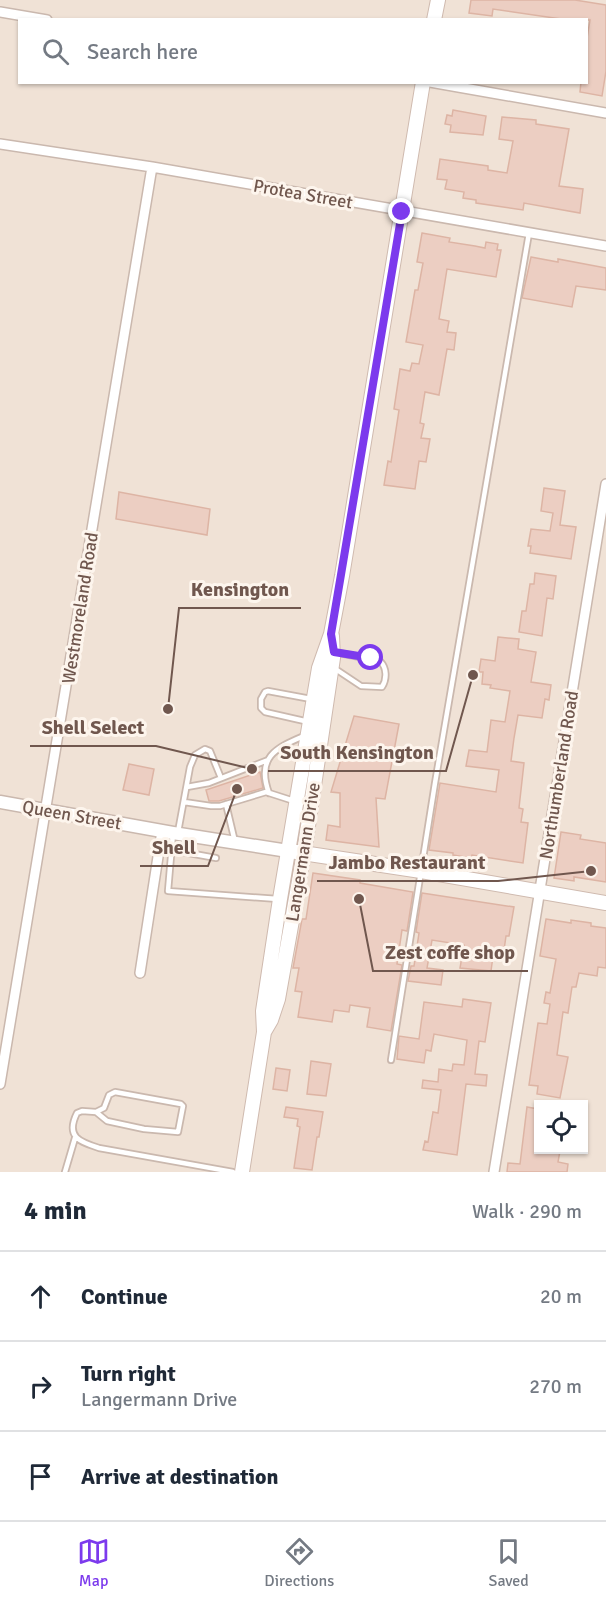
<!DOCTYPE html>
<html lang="en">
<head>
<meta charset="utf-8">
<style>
  :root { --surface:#fff; --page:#f6f6f7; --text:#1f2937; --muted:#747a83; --line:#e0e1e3; --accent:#7c3aed }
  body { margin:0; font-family:Signika,sans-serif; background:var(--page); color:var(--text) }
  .controls { position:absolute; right:18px; bottom:18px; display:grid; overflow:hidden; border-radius:0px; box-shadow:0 2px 4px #0004 }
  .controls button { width:54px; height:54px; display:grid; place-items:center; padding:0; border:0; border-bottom:2px solid var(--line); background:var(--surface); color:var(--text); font:30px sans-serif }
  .stop { position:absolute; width:18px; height:18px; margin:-14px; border:4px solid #7c3aed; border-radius:50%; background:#fff }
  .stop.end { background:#7c3aed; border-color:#fff; box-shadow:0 2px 6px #0008 }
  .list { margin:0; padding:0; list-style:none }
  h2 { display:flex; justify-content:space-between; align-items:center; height:78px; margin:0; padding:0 24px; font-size:26px }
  h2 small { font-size:20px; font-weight:400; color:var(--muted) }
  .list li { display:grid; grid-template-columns:39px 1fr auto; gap:18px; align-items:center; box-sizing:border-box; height:90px; padding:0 24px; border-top:2px solid var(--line) }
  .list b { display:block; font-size:22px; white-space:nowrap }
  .list p { margin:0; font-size:20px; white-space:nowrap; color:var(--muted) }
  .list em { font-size:20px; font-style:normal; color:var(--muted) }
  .icon { flex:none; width:33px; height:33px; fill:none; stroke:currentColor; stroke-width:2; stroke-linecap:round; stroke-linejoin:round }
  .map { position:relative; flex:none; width:606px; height:1172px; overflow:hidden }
  .search { position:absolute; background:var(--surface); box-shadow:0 2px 4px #0004; left:18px; right:18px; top:18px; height:66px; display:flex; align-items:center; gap:15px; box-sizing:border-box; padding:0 21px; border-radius:0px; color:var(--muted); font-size:22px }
  .sheet { height:348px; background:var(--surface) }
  nav { display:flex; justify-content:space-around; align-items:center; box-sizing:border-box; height:84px; border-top:2px solid var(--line); background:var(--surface); font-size:16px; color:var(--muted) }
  nav a { display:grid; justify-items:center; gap:3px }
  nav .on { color:var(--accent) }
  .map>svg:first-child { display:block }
</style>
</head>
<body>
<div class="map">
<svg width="606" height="1172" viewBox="0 0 606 1172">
  <rect width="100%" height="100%" fill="#faf1e7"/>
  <!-- residential -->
  <path fill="#f0e2d6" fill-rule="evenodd" d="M0 0H606V1172H0ZM20 20H586V82H20ZM538 1104H584V1150H538Z"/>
  <!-- building -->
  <path fill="#eccec2" stroke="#ddb4a4" stroke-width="1.5" d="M471 0H575L606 5V71L602 96 580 92 581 82H586V44L590 20H568L493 9 492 16 469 13Z
    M453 110 486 116 483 135 450 132 451 125 445 124 447 115 452 116Z
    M502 117 536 120V124L569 129 559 186 583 189 580 213 524 203 523 210 476 203V200L463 198 464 192 445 189 447 180 437 179 440 159 488 166V170L507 173 513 141 499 139Z
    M422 233 450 238 449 242 475 246 485 248 486 242 498 244 497 250H501L496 277 447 269 439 319 449 321 447 332 456 333 454 350 447 349 439 395 425 392 420 423 424 424 421 438 430 439 426 462 419 461 415 489 384 485 388 461 391 462 399 410 394 409 400 369 410 371 412 363 419 364 423 345 406 342 415 290H418L423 263 417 262Z
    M531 257 558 262V259L606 268V290L576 286 572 307 522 298Z
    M544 488 565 491 560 525 576 527 571 559 530 553 531 546H528L531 529 550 531 553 513 541 511Z
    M119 492 210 509 207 535 116 519Z
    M535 573 556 576 553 599 547 598 542 636 519 632 522 611H526L530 584H534Z
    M498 637 519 639 518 649 536 652 531 682 551 685 549 700 545 699 542 718 518 715 514 738 511 761 524 763 519 808 523 809 521 822 528 823 523 863 472 855 471 858 453 855V853L429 850 440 783 496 792 499 770 466 766 469 750 487 752 491 720 505 722 510 691 490 688 491 685 482 684 483 672H479L481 659 495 661Z
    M354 716 399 724 385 799 376 798 379 847 326 840 328 825 340 827V793L331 792Z
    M129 764 154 769 149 795 123 790Z
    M260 772 263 788 219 801H209L206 790Z
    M561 832 581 835 580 839 606 843V882L574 877V881L554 878Z
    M313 873 360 880V883L413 892 407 931 402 930 397 964 402 965 391 1031 367 1027 370 1008 350 1005 349 1012 334 1010 332 1022 298 1017 302 992 295 991 299 968H293L302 919H306Z
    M422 893 514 907 509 936H506L504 950 494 949 491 971 460 968 464 945 432 940 427 968 443 970 441 985 408 981 411 966H414L419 933 416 932Z
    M546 919 571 923V920L591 923V926L606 928V968L598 967 597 976 579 973 576 987H572L568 1013 563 1012 557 1055 568 1057 560 1098 537 1094 538 1086 529 1085 538 1023 547 1024 550 1004 544 1003 546 992 550 993 556 959 540 956Z
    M463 999 491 1003 485 1042 479 1041 475 1074 487 1075 486 1086 466 1084 457 1155 423 1150 425 1141 428 1142 433 1112 438 1113 441 1090 422 1088 423 1080 438 1082 439 1069 452 1071 453 1064 464 1065 467 1040 434 1034 431 1051 426 1050 424 1063 397 1059 399 1036 419 1039 424 1002 462 1007Z
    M311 1061 331 1064 326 1096 307 1094Z
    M276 1068 290 1070 287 1091 273 1089Z
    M286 1107 323 1112 319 1137H317L312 1170 294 1168 300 1127 297 1126 298 1119 284 1117Z
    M527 1107 538 1109V1149L560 1151 558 1162 568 1164 567 1172H507L508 1163 520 1164Z"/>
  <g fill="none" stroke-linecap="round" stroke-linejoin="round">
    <!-- service casing -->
    <g stroke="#cab8ae" stroke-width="8">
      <path id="service" d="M334 652 380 661C387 668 387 679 382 687L361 686 334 668
        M309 722 265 712 261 708V699L265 692 268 691 311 699
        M187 787 209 783 268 760
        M269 793C256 758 275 748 304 736
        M184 802 211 806H220L266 792 294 801
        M226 804 235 842
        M178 832 190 767 195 755 205 749 210 751 221 778
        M173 833 168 891 278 899
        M172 850 216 858
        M391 1060 435 783 529 233
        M96 1112 104 1108 109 1095 115 1092 181 1104 183 1106 178 1132 144 1129 107 1121 96 1112 82 1111 77 1113C65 1137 80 1142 99 1148L233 1172
        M65 1172 75 1138"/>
    </g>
    <!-- minor casing -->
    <g stroke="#cab8ae" stroke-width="12">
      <path id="minor" d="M0 12 47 20
        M430 82 606 113
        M0 144 152 167 606 246
        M140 973 162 831
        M0 1084 152 167
        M494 1172 606 484"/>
    </g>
    <!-- tertiary casing -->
    <g stroke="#cab8ae" stroke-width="15">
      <path id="tertiary" d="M0 802 173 833 288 851"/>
    </g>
    <!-- secondary casing -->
    <g stroke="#cfbaaf" stroke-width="16">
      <path id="secondary" d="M434 20 438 0
        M296 852 421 871 606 903
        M264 1032 271 1020 278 999 304 853 333 658 332 636
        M242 1172 264 1032 263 1011 280 899 319 668 331 634 342 576 423 82"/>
    </g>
    <!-- service -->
    <use href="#service" stroke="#fff" stroke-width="4.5"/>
    <!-- minor -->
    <use href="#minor" stroke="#fff" stroke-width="9"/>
    <!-- tertiary -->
    <use href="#tertiary" stroke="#fff" stroke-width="12"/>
    <!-- secondary -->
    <use href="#secondary" stroke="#fff" stroke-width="14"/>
  </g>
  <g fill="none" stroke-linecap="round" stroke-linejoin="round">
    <!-- route -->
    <path stroke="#7c3aed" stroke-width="8" d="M371 658 334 652 331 634 402 212"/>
  </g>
  <g text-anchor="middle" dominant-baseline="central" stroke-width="6" stroke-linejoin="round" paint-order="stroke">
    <!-- street labels -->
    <g font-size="18" fill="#70574e" stroke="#fdf5ed">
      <text transform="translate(303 194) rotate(10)">Protea Street</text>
      <text transform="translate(80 608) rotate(-81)">Westmoreland Road</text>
      <text transform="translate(559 775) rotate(-81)">Northumberland Road</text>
      <text transform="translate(72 815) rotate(10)">Queen Street</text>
      <text transform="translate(303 852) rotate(-81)">Langermann Drive</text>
    </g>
  </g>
  <!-- callouts -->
  <path fill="none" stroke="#70574e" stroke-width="2" d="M168 709L179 608H301M252 769L156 746H30M473 675L446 771H268M237 789L208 866H140M591 871L498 881H317M359 899L373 971H528"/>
  <g fill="#70574e" stroke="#fdf5ed" stroke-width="2">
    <circle cx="168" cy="709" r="6"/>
    <circle cx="252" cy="769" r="6"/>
    <circle cx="473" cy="675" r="6"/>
    <circle cx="237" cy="789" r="6"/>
    <circle cx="591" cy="871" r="6"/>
    <circle cx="359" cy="899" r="6"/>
  </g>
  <g font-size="20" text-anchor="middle" font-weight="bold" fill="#70574e" stroke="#fdf5ed" stroke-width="6" stroke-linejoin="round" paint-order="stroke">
    <text x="240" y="596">Kensington</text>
    <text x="93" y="734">Shell Select</text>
    <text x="357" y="759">South Kensington</text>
    <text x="174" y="854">Shell</text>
    <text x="407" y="869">Jambo Restaurant</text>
    <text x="450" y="959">Zest coffe shop</text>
  </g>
</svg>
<div class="controls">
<button><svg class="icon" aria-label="locate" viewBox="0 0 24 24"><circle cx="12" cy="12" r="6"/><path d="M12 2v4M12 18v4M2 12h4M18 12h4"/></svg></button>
</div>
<div class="stop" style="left:371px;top:658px"></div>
<div class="stop end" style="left:402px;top:212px"></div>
<div class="search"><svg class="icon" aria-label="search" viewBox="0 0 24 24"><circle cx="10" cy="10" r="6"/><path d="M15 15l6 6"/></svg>Search here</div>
</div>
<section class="sheet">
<h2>4 min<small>Walk · 290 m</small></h2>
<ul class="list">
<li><svg class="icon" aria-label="ahead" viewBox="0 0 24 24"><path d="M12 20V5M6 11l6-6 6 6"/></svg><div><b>Continue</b></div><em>20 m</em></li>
<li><svg class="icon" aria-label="right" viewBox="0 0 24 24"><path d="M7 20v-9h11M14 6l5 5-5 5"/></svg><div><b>Turn right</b><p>Langermann Drive</p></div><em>270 m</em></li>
<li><svg class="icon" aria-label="arrive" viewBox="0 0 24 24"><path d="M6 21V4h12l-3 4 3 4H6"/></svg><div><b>Arrive at destination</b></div></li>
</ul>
</section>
<nav>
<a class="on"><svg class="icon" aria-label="map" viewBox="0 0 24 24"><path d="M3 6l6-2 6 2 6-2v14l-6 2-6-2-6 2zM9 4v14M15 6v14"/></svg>Map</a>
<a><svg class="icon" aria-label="directions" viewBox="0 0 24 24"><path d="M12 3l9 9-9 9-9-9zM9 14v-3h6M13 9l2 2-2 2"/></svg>Directions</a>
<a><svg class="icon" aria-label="saved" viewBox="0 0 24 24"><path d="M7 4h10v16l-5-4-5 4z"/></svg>Saved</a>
</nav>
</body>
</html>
